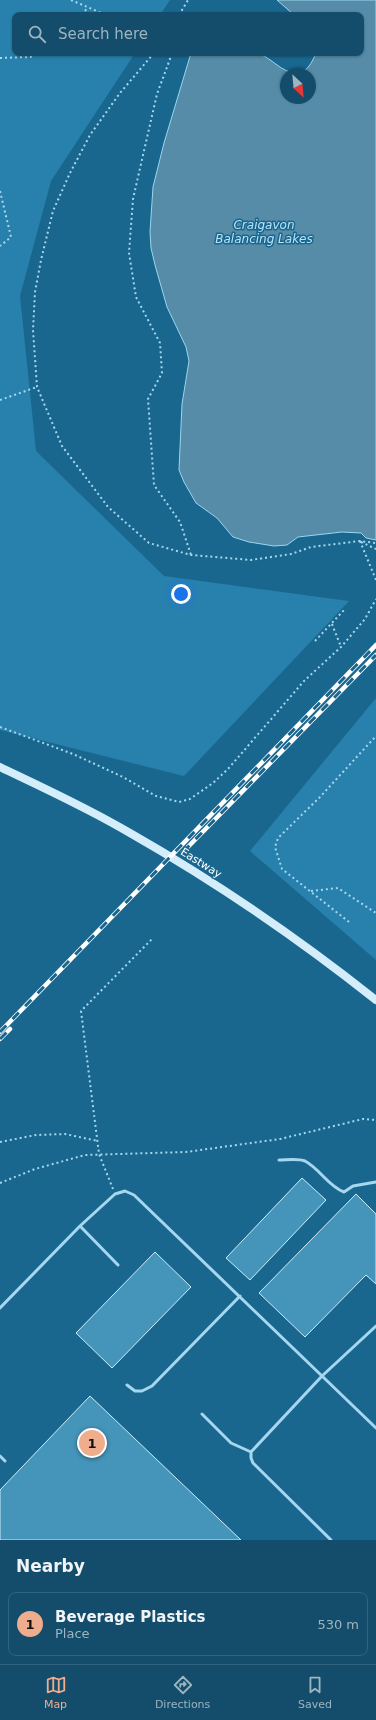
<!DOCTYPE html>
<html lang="en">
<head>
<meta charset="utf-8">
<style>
  :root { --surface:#134d6b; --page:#205773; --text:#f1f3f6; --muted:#9db4c1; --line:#32647e; --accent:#eead8d }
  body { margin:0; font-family:"DejaVu Sans",sans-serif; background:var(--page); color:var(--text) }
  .compass { position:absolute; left:280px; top:68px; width:36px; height:36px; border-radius:50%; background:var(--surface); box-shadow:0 1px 3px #0004; rotate:154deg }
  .you { position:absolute; left:181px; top:594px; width:14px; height:14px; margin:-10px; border:3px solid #fff; border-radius:50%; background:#1a73e8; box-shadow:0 0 0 6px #1a73e833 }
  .badge { display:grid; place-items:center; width:26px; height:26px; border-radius:50%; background:var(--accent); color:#111; font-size:13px; font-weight:700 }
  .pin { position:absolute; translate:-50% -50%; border:2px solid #fff; box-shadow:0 1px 4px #0006 }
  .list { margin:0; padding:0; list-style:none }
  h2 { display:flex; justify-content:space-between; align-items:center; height:52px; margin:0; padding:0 16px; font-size:17px }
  h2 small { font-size:13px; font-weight:400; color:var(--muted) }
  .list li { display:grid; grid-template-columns:26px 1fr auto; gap:12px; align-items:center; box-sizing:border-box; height:64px; margin:0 8px 8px; padding:0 8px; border:1px solid var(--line); border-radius:8px }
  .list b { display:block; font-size:15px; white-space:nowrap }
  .list p { margin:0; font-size:13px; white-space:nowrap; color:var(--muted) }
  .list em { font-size:13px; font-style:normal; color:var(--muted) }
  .icon { flex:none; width:22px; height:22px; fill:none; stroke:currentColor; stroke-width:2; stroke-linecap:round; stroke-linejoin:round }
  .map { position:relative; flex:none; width:376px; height:1540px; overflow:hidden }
  .search { position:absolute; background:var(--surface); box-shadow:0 1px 3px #0004; left:12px; right:12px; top:12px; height:44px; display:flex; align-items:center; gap:10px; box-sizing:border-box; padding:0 14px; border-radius:8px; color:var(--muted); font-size:15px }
  .sheet { height:124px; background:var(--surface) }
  nav { display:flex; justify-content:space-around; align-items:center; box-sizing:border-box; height:56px; border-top:1px solid var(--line); background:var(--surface); font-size:11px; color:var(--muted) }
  nav a { display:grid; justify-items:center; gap:2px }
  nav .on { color:var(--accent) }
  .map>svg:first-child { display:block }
</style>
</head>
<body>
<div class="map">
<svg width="376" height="1540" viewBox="0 0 376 1540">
  <rect width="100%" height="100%" fill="#19678f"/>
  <!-- green -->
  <path fill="#2881ac" d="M0 0H170L160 15H15V53H135L51 181 20 296 36 451 164 576 349 601 184 776 0 730Z
    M376 698V960L250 851Z"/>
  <!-- water -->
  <path fill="#568ca8" stroke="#99d6f1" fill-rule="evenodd" d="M277 0H376V540L366 538 361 533 342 532 298 537 287 545 274 546 249 542 233 537 217 518 196 503 184 482 179 470 182 404 189 361 186 347 167 307 155 265 151 248 150 232 153 187 164 143 191 53C203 53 253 50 260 54 272 59 282 72 295 73 307 74 312 62 316 53H361V15H294ZM286 74H310V98H286Z"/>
  <!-- building -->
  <path fill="#4594b9" stroke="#cdecfb" d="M302 1178 326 1200 250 1280 226 1258Z
    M356 1194 376 1214V1284L366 1275 305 1337 259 1293Z
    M155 1252 191 1287 112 1368 76 1333Z
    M90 1396 241 1540H0V1490Z"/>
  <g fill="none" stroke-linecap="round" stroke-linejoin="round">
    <!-- path -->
    <path stroke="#a6d7ef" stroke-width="2" stroke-dasharray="2 3" stroke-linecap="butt" d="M71 0 106 15
      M82 15 88 7
      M179 15 188 0
      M154 53 120 93 90 135 70 173 53 211 41 260 35 292 33 330 37 387 62 446 108 507 149 543 191 555 251 560 291 554 311 547 360 541 376 543
      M169 53 170 59 157 94 133 199 129 253 136 297 160 343 162 373 148 399 154 485 180 522 191 555
      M0 58 31 57 37 53
      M0 191 11 237 0 246
      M0 400 37 387
      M360 541 376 580
      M361 542 376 549
      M332 624 341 647
      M315 641 345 609
      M0 727 73 754 123 777 156 796 179 802 190 799 213 783 228 769 304 681 341 647 365 619 376 599
      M311 891 338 888 376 913
      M349 922 282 869 275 847 278 838 320 797 376 736
      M0 1142 36 1135 65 1134 98 1141
      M0 1183 35 1169 85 1155 186 1152 280 1139 363 1119 376 1120
      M113 1189 99 1154 81 1011 152 939"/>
    <!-- lane -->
    <path stroke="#a6d7ef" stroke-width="3" d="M279 1160C286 1160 298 1158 305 1161 320 1169 328 1186 344 1192L353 1186 376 1182
      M80 1226 118 1265
      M0 1308 80 1226 115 1194 125 1191 134 1195 376 1428
      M127 1385 135 1391H142L152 1386 240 1296
      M202 1414 231 1443 251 1452
      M0 1456 5 1461
      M331 1540 253 1463 251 1458V1452L322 1376 376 1326"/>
    <!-- secondary -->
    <path stroke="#d4edfa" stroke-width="8" d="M0 767C44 788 88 808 130 833 216 882 299 939 376 1000"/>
    <!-- rail casing -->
    <g stroke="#fff" stroke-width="4.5">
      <path id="rail" d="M183 852 376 655
        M0 1032 376 645
        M0 1039 10 1029"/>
    </g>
    <!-- rail -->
    <use href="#rail" stroke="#19678f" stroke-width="3" stroke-dasharray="9" stroke-linecap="butt"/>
  </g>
  <g text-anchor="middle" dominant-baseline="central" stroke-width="3" stroke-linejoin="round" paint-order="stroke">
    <!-- street labels -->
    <g font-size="11" fill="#fff" stroke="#19678f">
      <text transform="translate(201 863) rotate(32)">Eastway</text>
    </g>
    <!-- water labels -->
    <g font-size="12" font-style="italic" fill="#bae3f7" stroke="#19678f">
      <text x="264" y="225">Craigavon<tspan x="264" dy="14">Balancing Lakes</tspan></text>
    </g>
  </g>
</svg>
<svg class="compass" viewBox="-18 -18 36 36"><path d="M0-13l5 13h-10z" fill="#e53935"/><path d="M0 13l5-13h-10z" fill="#9db4c1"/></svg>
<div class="you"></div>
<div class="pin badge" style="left:92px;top:1443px">1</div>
<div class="search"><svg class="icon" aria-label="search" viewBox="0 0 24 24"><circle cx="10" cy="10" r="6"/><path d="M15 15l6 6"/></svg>Search here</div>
</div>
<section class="sheet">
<h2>Nearby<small></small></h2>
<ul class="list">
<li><span class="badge">1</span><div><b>Beverage Plastics</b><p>Place</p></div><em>530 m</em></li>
</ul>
</section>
<nav>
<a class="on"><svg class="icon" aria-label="map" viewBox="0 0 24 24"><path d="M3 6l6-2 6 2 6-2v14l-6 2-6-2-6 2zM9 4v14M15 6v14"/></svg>Map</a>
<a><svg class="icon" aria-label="directions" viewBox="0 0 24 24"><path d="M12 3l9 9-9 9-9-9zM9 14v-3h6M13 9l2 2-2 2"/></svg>Directions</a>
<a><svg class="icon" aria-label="saved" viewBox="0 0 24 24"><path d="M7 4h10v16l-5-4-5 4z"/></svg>Saved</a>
</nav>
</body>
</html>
